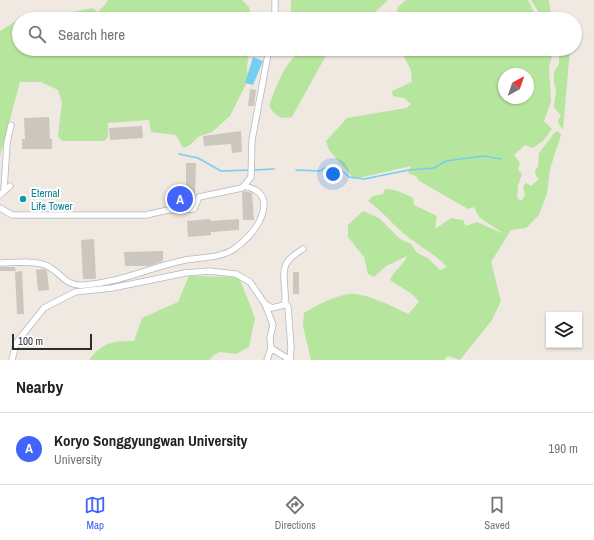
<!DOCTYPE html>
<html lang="en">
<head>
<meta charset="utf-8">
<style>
  :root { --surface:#fff; --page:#f6f6f6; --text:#222; --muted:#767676; --line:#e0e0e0; --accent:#4264fb }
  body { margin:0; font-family:"Archivo Narrow",sans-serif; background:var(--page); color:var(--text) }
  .controls { position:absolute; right:12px; bottom:12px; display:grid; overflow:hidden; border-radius:0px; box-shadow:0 1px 3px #0004 }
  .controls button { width:36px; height:36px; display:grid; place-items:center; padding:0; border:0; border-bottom:1px solid var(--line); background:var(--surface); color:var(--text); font:20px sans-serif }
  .compass { position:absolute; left:498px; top:68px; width:36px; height:36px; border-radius:50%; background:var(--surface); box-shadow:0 1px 3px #0004; rotate:40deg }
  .scale { position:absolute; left:12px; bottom:10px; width:80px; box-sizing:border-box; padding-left:4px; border:2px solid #2e2e2e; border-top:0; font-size:11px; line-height:14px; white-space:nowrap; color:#2e2e2e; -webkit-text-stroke:3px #fff; paint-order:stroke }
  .you { position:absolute; left:333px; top:174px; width:14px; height:14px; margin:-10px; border:3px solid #fff; border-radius:50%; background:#1a73e8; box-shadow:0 0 0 6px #1a73e833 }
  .badge { display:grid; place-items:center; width:26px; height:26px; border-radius:50%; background:var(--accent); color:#fff; font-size:13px; font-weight:700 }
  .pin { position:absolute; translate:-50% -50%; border:2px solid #fff; box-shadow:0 1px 4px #0006 }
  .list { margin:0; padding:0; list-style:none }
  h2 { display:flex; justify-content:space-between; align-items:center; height:52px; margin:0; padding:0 16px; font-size:17px }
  h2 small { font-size:13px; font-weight:400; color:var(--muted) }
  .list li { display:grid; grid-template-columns:26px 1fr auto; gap:12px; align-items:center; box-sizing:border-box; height:72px; padding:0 16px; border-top:1px solid var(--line) }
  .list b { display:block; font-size:15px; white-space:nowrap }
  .list p { margin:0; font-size:13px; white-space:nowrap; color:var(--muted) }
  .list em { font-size:13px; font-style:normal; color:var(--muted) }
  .icon { flex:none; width:22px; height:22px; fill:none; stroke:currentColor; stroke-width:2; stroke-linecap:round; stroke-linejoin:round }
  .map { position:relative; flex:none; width:594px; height:360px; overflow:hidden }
  .search { position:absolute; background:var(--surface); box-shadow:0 1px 3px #0004; left:12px; right:12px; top:12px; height:44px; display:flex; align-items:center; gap:10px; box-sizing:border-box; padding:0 14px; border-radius:22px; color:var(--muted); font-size:15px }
  .sheet { height:124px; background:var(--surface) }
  nav { display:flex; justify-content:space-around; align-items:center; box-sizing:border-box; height:56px; border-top:1px solid var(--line); background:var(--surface); font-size:11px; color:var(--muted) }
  nav a { display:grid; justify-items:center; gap:2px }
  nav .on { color:var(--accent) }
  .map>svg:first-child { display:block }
</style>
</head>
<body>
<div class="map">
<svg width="594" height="360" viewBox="0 0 594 360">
  <rect width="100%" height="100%" fill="#efe9e1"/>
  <!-- green -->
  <path fill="#b6e59e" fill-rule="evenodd" d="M107 0H242L249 7 252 19H33L93 8 98 12 108 1Z
    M291 0H388L373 14 372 19H340L341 17 291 12Z
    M406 0H528L534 12 540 19H395L398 7Z
    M531 0H549L551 16 554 19H543Z
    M16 21H19V49H250L247 66 248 80 230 116 212 132 198 137 190 145 183 148 176 135 151 132 149 120 108 123V137L104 141H62L58 136 62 102 58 90 41 82H20L0 156V31Z
    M302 49H339L325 57 292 117C280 120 275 115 269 106 278 83 282 67 302 49Z
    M400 49H554L549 67 551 101 544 121 552 129 543 141 533 148 525 145 514 155 520 163 518 170 522 174 518 185 517 197 521 201 525 196 523 186 526 183 531 186 539 179 536 176 535 170 538 167 539 153 555 132 558 131 561 135 550 169 547 193 539 215 526 228 511 230 491 262 501 301 492 320 460 360 448 356 444 360H311L303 326 304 313C317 305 334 296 350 294 363 292 396 308 408 314L419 302C412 291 400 288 390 280 394 270 403 266 407 256L386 266 374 277 368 274 364 257 348 237V225L363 211 379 218 400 239 411 244 417 253 428 258 440 270 447 267C434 253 417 245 403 233 391 222 381 210 368 201L373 196 383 194 385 189C396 189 403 193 413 198L414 205 437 216 435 229 451 218 463 220 466 226 477 222 504 234 479 217 474 207 468 209 419 181 416 176 408 173 411 166 354 179 329 150 326 141 347 118 406 108 411 104 404 98 393 96 392 91 412 82 411 70ZM504 74H528V98H504Z
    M559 49H570L563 129 559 125 558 120 561 116 554 107 556 90 554 83V72L559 64Z
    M189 276 239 277 255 318 249 347 236 354 219 352 209 359 211 360H89C103 342 113 341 134 341L142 318 178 302Z"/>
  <!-- water -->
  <path fill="#75cff0" d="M253 57 263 61 253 85 245 83Z"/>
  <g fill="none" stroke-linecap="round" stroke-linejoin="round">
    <!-- stream -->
    <path stroke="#75cff0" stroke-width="1.5" d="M179 154 198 158 221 171 250 170
      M254 170 274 169
      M296 170 320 171 326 167 337 166 349 177 364 179 409 170 434 168 446 161 483 156 501 159"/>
  </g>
  <!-- building -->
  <path fill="#cbc7bf" d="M250 89 256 90 254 106H248Z
    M49 117 50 139H52V149H22V139H25L24 118Z
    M142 126 143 138 110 140 109 128Z
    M241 131 242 152 232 153 231 144 204 146 203 136Z
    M186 163H196L195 195H186Z
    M245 191 252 193 254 220H243L242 192Z
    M210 219V221L239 219V230L211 232V235L188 237 187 221Z
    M94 239 96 279H83L81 240Z
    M163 251V261L149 266H125L124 252Z
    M0 267H15L16 271H0Z
    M44 269 47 271 49 290 38 291 36 270Z
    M22 271 24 314H17L15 272Z
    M293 272H299V294H293Z"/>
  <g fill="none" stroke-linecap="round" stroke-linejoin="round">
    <!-- minor casing -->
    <g stroke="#b4b7c1" stroke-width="7">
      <path id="minor" d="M275 19V0
        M4 190 7 143 11 125
        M0 195 10 186
        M0 208 12 215H146L168 210 194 209 199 197 242 188 251 177 252 140 269 49
        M0 263C14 263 32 260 45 265 61 271 64 287 84 285 118 283 149 268 181 261 198 257 219 259 234 249 248 239 263 223 264 205 264 193 254 188 244 186
        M285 302 288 307 291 347 290 360
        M265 304 273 325 270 338 271 348 290 360
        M12 360 16 343 44 308 75 292 112 288 185 273 209 271 236 274 250 282 265 304 272 308 284 305C286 301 285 297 285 292 283 269 281 262 303 249
        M267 360 271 348"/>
    </g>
    <!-- minor -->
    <use href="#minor" stroke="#fff" stroke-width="5.5"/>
  </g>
  <!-- markers -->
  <circle fill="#0f9aa8" stroke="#fff" stroke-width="1.5" cx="23" cy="199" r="4"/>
  <g text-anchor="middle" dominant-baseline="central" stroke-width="4" stroke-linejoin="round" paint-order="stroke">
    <!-- culture labels -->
    <g font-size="11" fill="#0d838f" stroke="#fff" text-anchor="start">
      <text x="31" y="193">Eternal<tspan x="31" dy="13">Life Tower</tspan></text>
    </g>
  </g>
</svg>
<div class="controls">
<button><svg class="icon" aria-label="layers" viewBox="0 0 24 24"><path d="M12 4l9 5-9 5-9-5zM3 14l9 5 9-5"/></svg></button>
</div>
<svg class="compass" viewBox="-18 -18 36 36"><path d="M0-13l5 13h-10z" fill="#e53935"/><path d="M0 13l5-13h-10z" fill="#767676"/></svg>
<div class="scale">100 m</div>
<div class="you"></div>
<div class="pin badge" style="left:180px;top:199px">A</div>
<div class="search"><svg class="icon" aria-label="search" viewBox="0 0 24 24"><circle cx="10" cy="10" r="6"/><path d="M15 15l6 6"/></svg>Search here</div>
</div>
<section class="sheet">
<h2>Nearby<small></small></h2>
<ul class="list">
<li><span class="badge">A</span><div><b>Koryo Songgyungwan University</b><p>University</p></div><em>190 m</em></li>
</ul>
</section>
<nav>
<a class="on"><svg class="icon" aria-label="map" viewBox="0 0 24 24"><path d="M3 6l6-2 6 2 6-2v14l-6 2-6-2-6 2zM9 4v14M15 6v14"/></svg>Map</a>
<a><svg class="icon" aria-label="directions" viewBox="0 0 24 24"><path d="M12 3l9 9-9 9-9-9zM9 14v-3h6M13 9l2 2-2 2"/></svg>Directions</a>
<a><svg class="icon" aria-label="saved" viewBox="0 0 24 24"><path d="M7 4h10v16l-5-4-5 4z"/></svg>Saved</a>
</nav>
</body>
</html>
